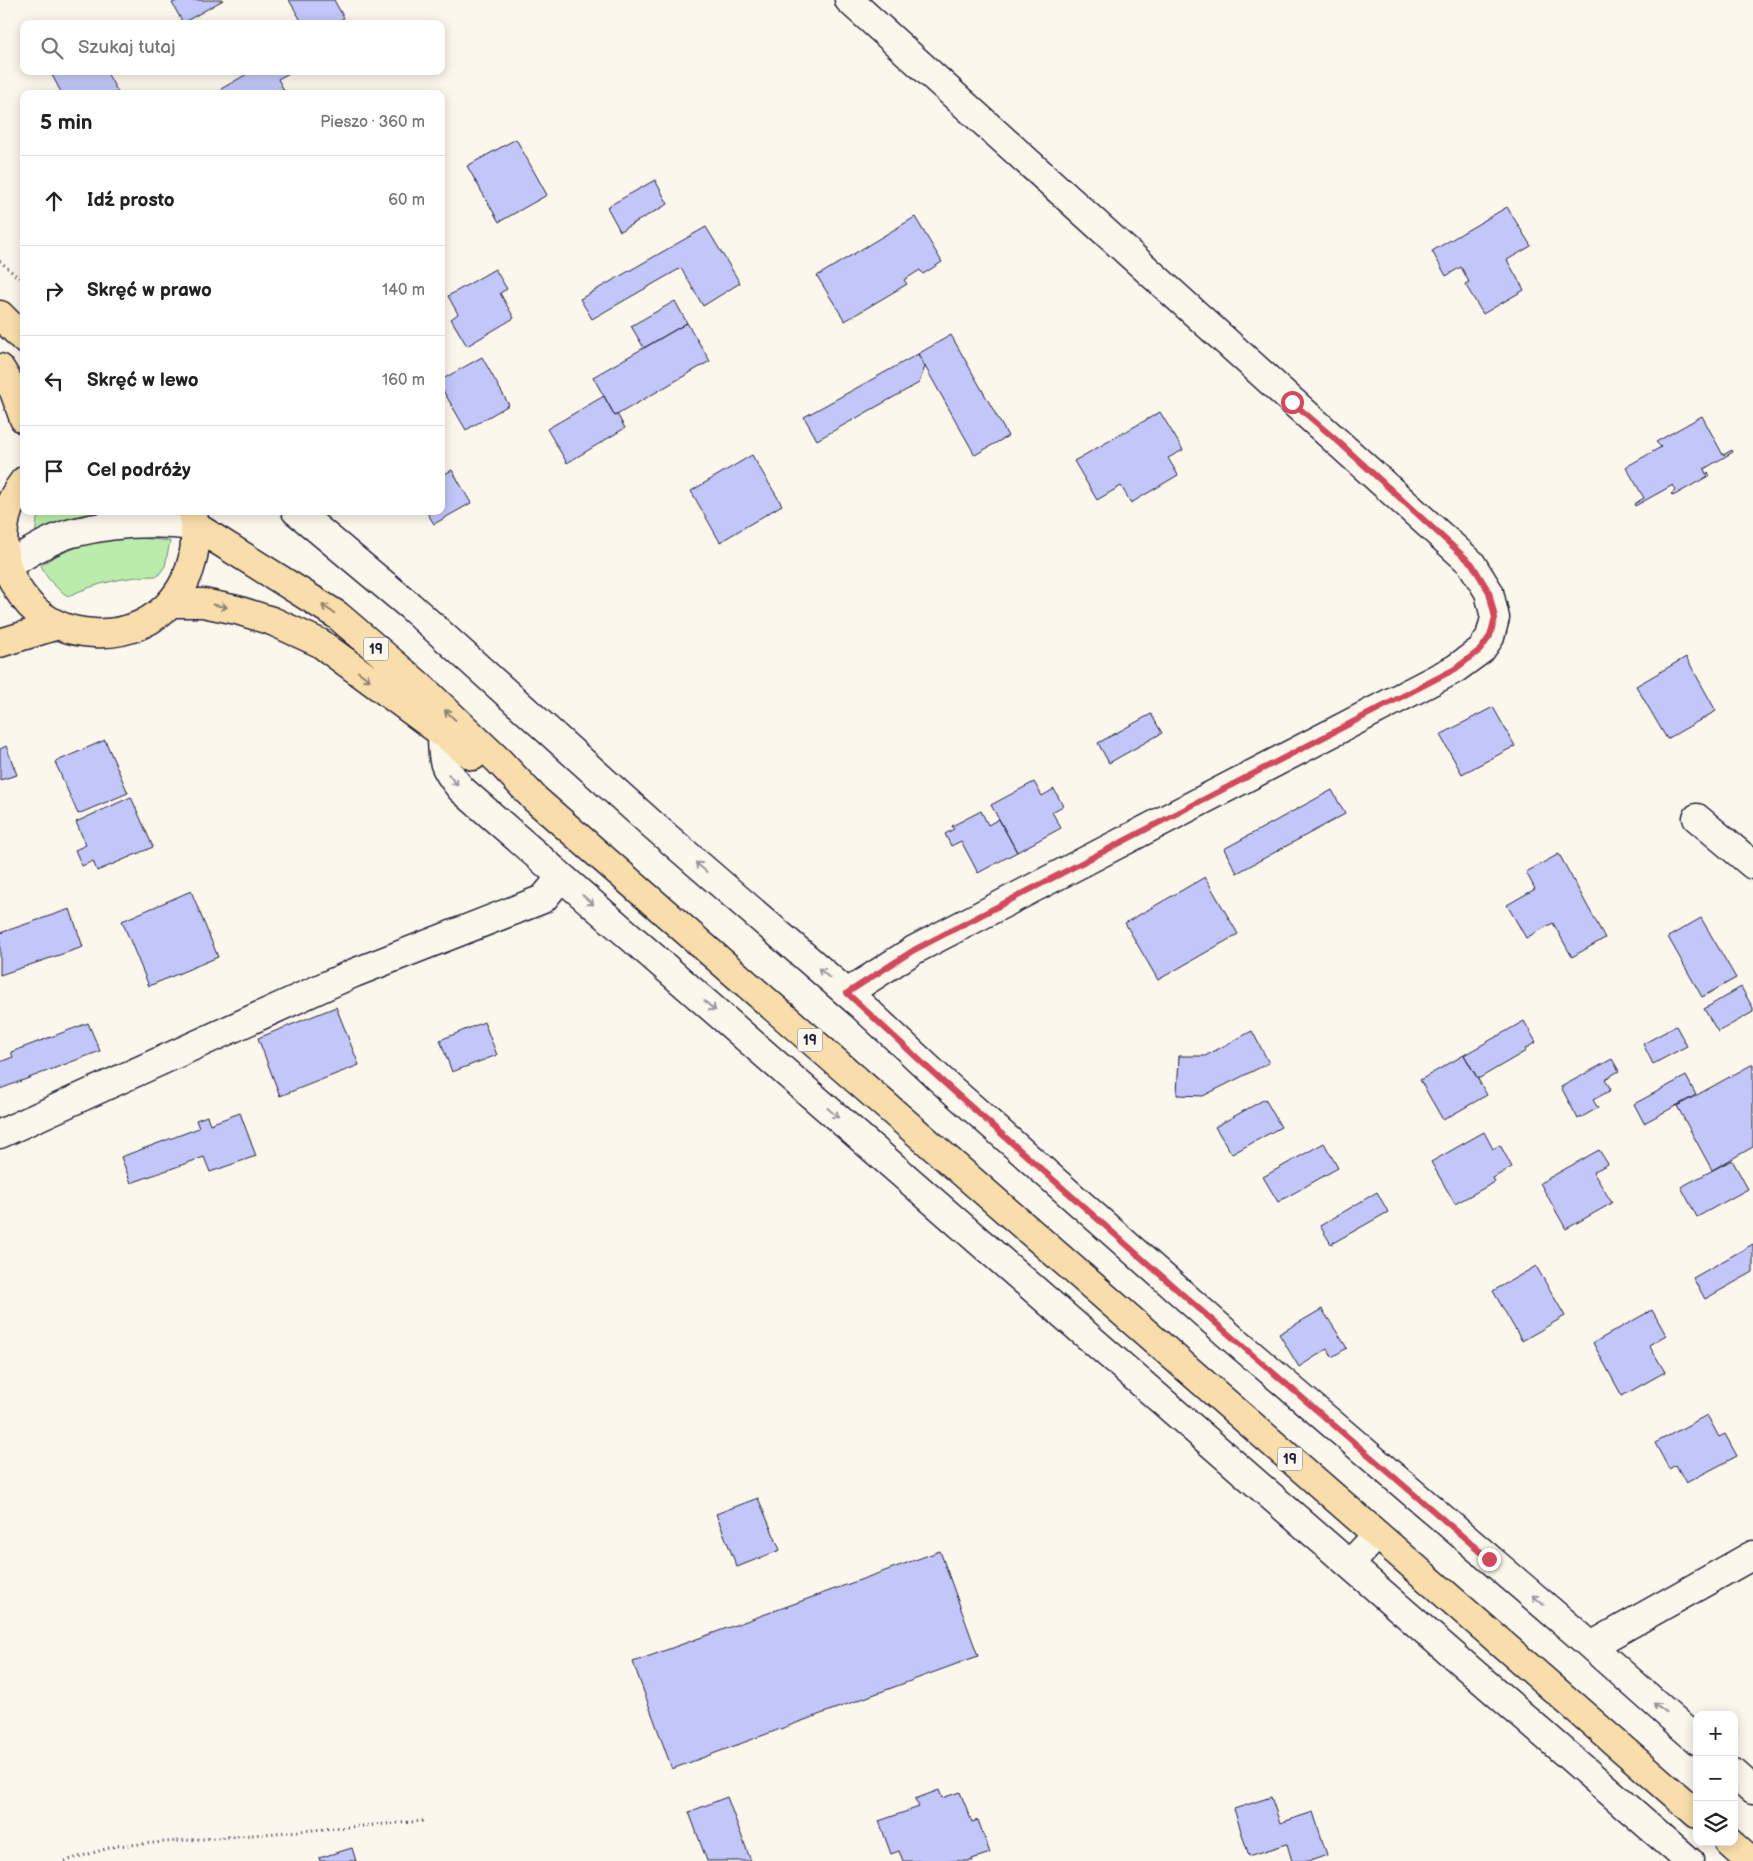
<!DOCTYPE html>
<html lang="pl">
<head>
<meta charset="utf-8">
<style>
  :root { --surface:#fff; --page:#f2f2f2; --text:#222; --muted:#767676; --line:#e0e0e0 }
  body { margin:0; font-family:"Balsamiq Sans",sans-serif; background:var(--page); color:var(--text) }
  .controls { position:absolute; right:15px; bottom:15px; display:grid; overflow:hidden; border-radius:10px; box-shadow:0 2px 12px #0003 }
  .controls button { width:45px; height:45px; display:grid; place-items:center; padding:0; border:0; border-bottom:1px solid var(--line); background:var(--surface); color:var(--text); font:25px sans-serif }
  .stop { position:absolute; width:15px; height:15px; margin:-11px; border:4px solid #d1495b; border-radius:50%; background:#fff }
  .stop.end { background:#d1495b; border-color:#fff; box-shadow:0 1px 5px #0008 }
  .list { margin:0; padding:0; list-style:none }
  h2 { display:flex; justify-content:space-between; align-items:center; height:65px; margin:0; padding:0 20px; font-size:21px }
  h2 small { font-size:16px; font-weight:400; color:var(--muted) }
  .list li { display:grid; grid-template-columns:32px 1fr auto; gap:15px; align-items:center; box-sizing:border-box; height:90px; padding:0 20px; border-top:1px solid var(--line) }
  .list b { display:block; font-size:19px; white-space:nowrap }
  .list em { font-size:16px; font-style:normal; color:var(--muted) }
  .icon { flex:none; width:28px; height:28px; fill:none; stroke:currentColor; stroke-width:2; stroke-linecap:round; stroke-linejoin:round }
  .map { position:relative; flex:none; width:1753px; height:1861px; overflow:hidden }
  .search { position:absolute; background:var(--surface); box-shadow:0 2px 12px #0003; left:20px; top:20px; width:425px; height:55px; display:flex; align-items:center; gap:12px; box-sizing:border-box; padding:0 18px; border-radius:10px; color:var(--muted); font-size:19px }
  .panel { position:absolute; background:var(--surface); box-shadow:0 2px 12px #0003; left:20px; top:90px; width:425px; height:425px; border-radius:10px }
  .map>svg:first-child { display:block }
</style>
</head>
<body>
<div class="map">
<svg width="1753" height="1861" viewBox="0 0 1753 1861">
  <rect width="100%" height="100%" fill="#fbf7ec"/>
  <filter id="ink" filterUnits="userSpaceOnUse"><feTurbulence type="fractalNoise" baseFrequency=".02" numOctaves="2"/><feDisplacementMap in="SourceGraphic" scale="10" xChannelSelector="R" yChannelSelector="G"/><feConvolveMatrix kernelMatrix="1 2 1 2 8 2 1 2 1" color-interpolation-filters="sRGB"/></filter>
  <g filter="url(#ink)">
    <!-- green -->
    <path fill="#bbecac" stroke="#6e8774" d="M41 511H130L97 513 72 520 35 538 37 519Z
      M113 538H140L170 541 165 566 158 576C126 576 97 583 68 596 56 588 46 579 41 565 63 550 87 543 113 538Z"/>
    <!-- building -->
    <path fill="#c2c6f8" stroke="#22223b" d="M179 0H223L183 23 172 3Z
      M289 0H334L344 18 333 24H303Z
      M53 71H106L119 94H62L51 73Z
      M252 71H293L278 79 286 94H224L221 89Z
      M516 139 547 195 499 222 467 166Z
      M655 180 668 204 620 231 607 207Z
      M1507 207 1531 246 1507 260 1524 290 1483 314 1465 284 1469 282 1461 267 1446 276 1432 251Z
      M915 217 942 262 923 274 920 270 904 280 907 284 845 321 817 276Z
      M706 227 740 283 703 306 681 268 592 319 580 299Z
      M495 269 507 289 500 293 514 318 467 346 451 319 458 314 448 296Z
      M675 301 687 323 644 348 631 326Z
      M687 323 710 361 615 416 593 377Z
      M951 335 1008 436 975 455 918 354Z
      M918 354 925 367 919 383 817 440 804 417Z
      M482 357 509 405 466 430 441 387V380Z
      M604 396 615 416 617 414 625 428 567 463 547 429Z
      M1160 412 1183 450 1168 458 1178 475 1131 503 1121 486 1097 500 1074 461Z
      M1702 416 1723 455 1732 450 1733 452 1704 469 1706 474 1708 473 1710 475 1673 496 1671 494 1676 490 1673 485 1635 506 1634 504 1644 498 1626 467 1661 447 1656 442Z
      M752 455 782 505 720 542 691 491Z
      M452 470 471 503 434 524 426 511H441V476Z
      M1686 657 1716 711 1667 739 1636 686Z
      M1493 707 1515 746 1462 774 1440 735Z
      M1151 714 1162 733 1109 763 1098 743Z
      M105 740 128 793 78 814 55 762Z
      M6 746 17 775 0 780V749Z
      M1034 782 1042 796 1054 789 1063 806 1052 812 1061 828 1017 852 991 805Z
      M1332 790 1345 814 1237 873 1224 849Z
      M131 797 153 847 97 871 93 861 82 866 75 850 86 845 76 822Z
      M981 811 988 825 999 819 1017 852 978 873 961 841 951 846 945 834 954 829 952 826Z
      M1559 854 1605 938 1572 957 1553 923 1526 938 1507 905 1535 889 1526 872Z
      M1205 877 1238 934 1158 980 1125 923Z
      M191 891 218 957 149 986 122 921Z
      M70 909 83 947 0 975V933Z
      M1701 918 1736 978 1702 997 1668 937Z
      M1741 987 1753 1008V1012L1718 1032 1704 1009Z
      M336 1007 359 1065 280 1096 258 1038Z
      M1524 1021 1536 1042 1525 1049 1526 1051 1478 1079 1464 1055Z
      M484 1022 497 1055 452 1072 440 1040Z
      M88 1023 100 1051 0 1089V1062L13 1057 11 1052Z
      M1676 1026 1687 1046 1653 1064 1643 1044Z
      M1252 1031 1269 1063 1203 1096 1177 1095 1179 1056H1205Z
      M1464 1055 1487 1095 1443 1120 1420 1080Z
      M1612 1059 1619 1071 1605 1079 1611 1090 1593 1100 1598 1108 1578 1119 1561 1087Z
      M1753 1064V1147L1712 1170 1677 1106Z
      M1686 1076 1696 1095 1644 1123 1634 1104Z
      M1265 1099 1281 1127 1232 1154 1215 1127Z
      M240 1113 256 1156 210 1172 204 1157 131 1183 121 1157 199 1128 196 1120 207 1116 210 1124Z
      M1484 1132 1493 1149 1500 1145 1512 1167 1493 1178 1495 1182 1455 1204 1431 1162Z
      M1324 1143 1338 1168 1278 1202 1263 1177Z
      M1599 1150 1608 1164 1593 1172 1612 1203 1566 1229 1540 1183Z
      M1732 1160 1748 1189 1697 1217 1681 1187Z
      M1377 1192 1388 1212 1331 1244 1320 1226Z
      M1753 1244V1272L1705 1299 1693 1278Z
      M1536 1266 1565 1316 1522 1341 1493 1291Z
      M1322 1309 1347 1348 1332 1357 1327 1349 1299 1367 1279 1334Z
      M1652 1310 1666 1335 1649 1345 1665 1372 1622 1396 1593 1343Z
      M1707 1415 1719 1437 1725 1434 1737 1456 1686 1483 1676 1465 1669 1469 1655 1443Z
      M758 1498 780 1550 737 1567 716 1514Z
      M940 1551 978 1656 672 1769 633 1662Z
      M939 1790 942 1798 960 1792 972 1822 978 1820 990 1853 972 1859 973 1861H903L899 1851 891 1854 879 1821 919 1807 915 1799Z
      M727 1797 751 1861H707L689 1812Z
      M1271 1797 1280 1823 1313 1812 1327 1855 1310 1861H1292L1287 1844 1249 1856 1234 1809Z
      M352 1848 356 1861H320L319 1858Z"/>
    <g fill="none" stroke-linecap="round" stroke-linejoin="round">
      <!-- minor casing -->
      <g stroke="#22223b" stroke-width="31">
        <path id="minor" d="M296 511 410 606 654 826 862 1006 941 1080 1233 1339 1574 1631 1697 1740
          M7 565C28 554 49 539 72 533 112 523 155 521 195 526
          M442 734C442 762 443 767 461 789L1689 1861
          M1697 818 1753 865
          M847 993 914 950 1455 669 1481 650 1490 637 1495 618 1489 592 1471 563 849 0
          M0 1134 354 973 543 899 561 877
          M1350 1564 1377 1535
          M1591 1646 1753 1555
          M1734 1773 1753 1790"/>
      </g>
      <!-- major casing -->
      <g stroke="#22223b" stroke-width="31">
        <path id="major" d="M0 315 24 339
          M0 368 14 391 24 419"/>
      </g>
      <!-- highway casing -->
      <g stroke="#22223b" stroke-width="31">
        <path id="highway" d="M24 481C6 504 0 531 5 559 9 576 18 592 30 605 47 623 70 632 94 633 162 637 206 577 193 513
          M195 526 337 615 421 687 499 761 535 799 1697 1814
          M171 603H203L237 610 272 621 320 643 473 756
          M0 643 58 625
          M1729 1842 1750 1861"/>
      </g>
      <!-- path -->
      <path stroke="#22223b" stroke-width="3" stroke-dasharray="1 4" stroke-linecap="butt" d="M0 261 24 283
        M65 1861 116 1846 423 1821"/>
      <!-- minor -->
      <use href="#minor" stroke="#fbf7ec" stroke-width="28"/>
      <!-- major -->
      <use href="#major" stroke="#f9deab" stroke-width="28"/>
      <!-- highway -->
      <use href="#highway" stroke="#f9deab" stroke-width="28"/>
    </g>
    <!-- one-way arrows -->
    <defs><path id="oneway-shaft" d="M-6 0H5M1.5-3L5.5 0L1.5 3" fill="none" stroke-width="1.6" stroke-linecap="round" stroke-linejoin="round" transform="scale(1.25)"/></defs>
    <g stroke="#8e8073">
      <use href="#oneway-shaft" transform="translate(220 606) rotate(11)"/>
      <use href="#oneway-shaft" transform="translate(328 609) rotate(-147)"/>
      <use href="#oneway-shaft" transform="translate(364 676) rotate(37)"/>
      <use href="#oneway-shaft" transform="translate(450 715) rotate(-137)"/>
    </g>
    <g stroke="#99979c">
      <use href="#oneway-shaft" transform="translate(453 780) rotate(51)"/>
      <use href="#oneway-shaft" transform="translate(701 867) rotate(-139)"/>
      <use href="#oneway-shaft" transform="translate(588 900) rotate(41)"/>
      <use href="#oneway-shaft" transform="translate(824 973) rotate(-139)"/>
      <use href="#oneway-shaft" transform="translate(710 1006) rotate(41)"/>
      <use href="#oneway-shaft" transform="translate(833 1113) rotate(41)"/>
      <use href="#oneway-shaft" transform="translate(1538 1600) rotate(-139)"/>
      <use href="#oneway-shaft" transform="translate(1660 1707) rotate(-139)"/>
    </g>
  </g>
  <g fill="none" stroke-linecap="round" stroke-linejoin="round" filter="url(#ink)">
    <!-- route -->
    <path stroke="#d1495b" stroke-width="6" d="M1292 402 1341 444 1472 564 1489 592 1495 618 1490 636 1480 650 1455 669 914 950 847 993 941 1080 1182 1294 1489 1559"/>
  </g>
  <g text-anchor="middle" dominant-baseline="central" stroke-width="4" stroke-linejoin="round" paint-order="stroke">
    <!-- shield labels -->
    <g fill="#fbf7ec" stroke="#636270" stroke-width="1">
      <rect x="363.5" y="637.5" width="25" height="23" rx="4"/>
      <rect x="797.5" y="1028.5" width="25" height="23" rx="4"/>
      <rect x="1277.5" y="1447.5" width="25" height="23" rx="4"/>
    </g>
    <g font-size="14" font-weight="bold" fill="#22223b">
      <text x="376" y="649">19</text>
      <text x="810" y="1040">19</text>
      <text x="1290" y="1459">19</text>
    </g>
  </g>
</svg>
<div class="controls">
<button>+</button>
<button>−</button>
<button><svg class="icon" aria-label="layers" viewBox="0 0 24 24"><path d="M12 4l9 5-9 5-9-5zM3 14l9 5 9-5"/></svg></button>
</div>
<div class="stop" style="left:1292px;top:402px"></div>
<div class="stop end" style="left:1489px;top:1559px"></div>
<div class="search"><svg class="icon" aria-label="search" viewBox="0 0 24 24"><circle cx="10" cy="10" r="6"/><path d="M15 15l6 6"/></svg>Szukaj tutaj</div>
<section class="panel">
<h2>5 min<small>Pieszo · 360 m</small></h2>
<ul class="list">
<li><svg class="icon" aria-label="ahead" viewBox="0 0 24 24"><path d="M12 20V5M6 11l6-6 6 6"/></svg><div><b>Idź prosto</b></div><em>60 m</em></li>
<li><svg class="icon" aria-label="right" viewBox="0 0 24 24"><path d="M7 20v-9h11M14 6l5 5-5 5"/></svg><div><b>Skręć w prawo</b></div><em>140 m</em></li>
<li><svg class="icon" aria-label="left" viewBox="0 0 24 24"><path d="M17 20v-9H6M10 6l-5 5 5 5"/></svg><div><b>Skręć w lewo</b></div><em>160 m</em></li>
<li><svg class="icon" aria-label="arrive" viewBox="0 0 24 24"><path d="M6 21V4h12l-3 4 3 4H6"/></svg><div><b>Cel podróży</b></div></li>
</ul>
</section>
</div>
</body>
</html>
